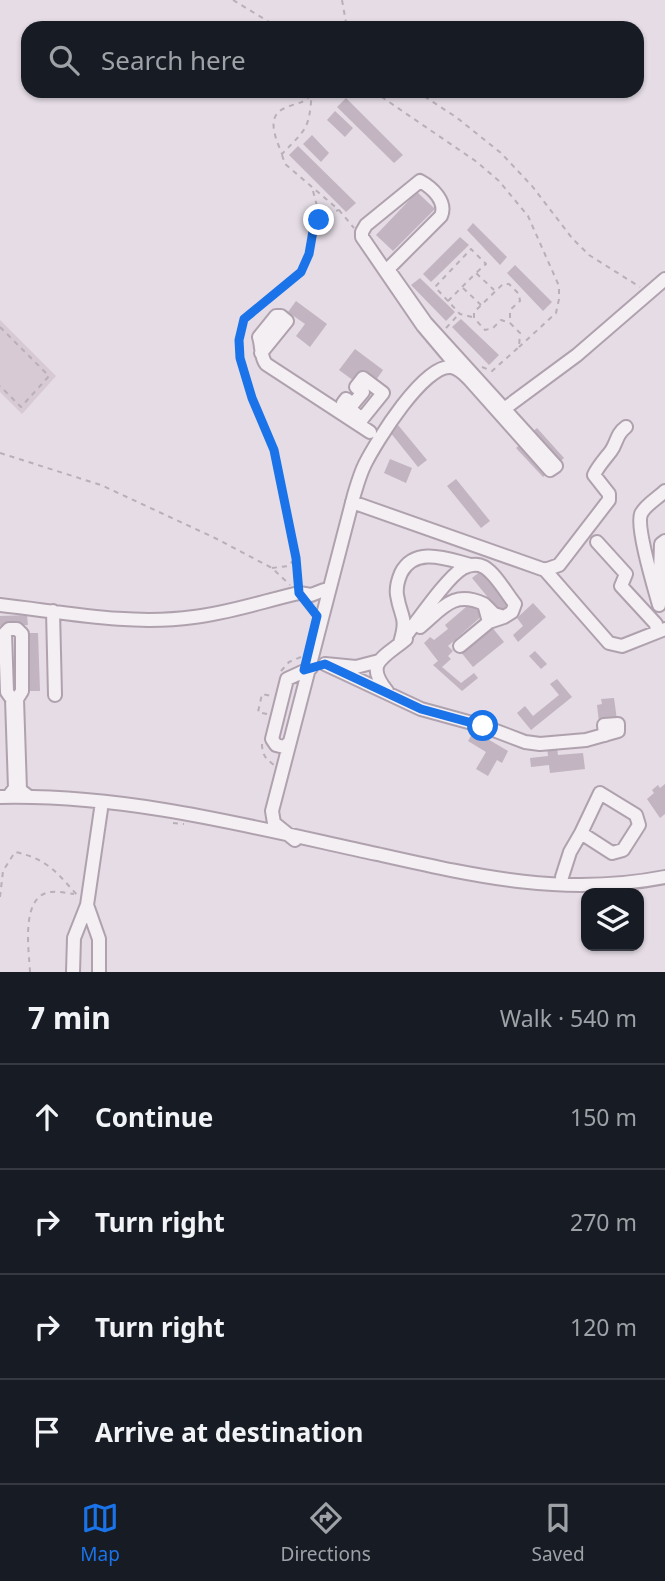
<!DOCTYPE html>
<html lang="en">
<head>
<meta charset="utf-8">
<style>
  :root { --surface:#171b24; --page:#20242c; --text:#f1f3f6; --muted:#9ea1a6; --line:#363941; --accent:#1a73e8 }
  body { margin:0; font-family:"Noto Sans",sans-serif; background:var(--page); color:var(--text) }
  .controls { position:absolute; right:21px; bottom:21px; display:grid; overflow:hidden; border-radius:14px; box-shadow:0 2px 5px #0004 }
  .controls button { width:63px; height:63px; display:grid; place-items:center; padding:0; border:0; border-bottom:2px solid var(--line); background:var(--surface); color:var(--text); font:35px sans-serif }
  .stop { position:absolute; width:21px; height:21px; margin:-16px; border:5px solid #1a73e8; border-radius:50%; background:#fff }
  .stop.end { background:#1a73e8; border-color:#fff; box-shadow:0 2px 7px #0008 }
  .list { margin:0; padding:0; list-style:none }
  h2 { display:flex; justify-content:space-between; align-items:center; height:91px; margin:0; padding:0 28px; font-size:30px }
  h2 small { font-size:23px; font-weight:400; color:var(--muted) }
  .list li { display:grid; grid-template-columns:46px 1fr auto; gap:21px; align-items:center; box-sizing:border-box; height:105px; padding:0 28px; border-top:2px solid var(--line) }
  .list b { display:block; font-size:26px; white-space:nowrap }
  .list em { font-size:23px; font-style:normal; color:var(--muted) }
  .icon { flex:none; width:38px; height:38px; fill:none; stroke:currentColor; stroke-width:2; stroke-linecap:round; stroke-linejoin:round }
  .map { position:relative; flex:none; width:665px; height:972px; overflow:hidden }
  .search { position:absolute; background:var(--surface); box-shadow:0 2px 5px #0004; left:21px; right:21px; top:21px; height:77px; display:flex; align-items:center; gap:18px; box-sizing:border-box; padding:0 24px; border-radius:21px; color:var(--muted); font-size:26px }
  .sheet { height:511px; background:var(--surface) }
  nav { display:flex; justify-content:space-around; align-items:center; box-sizing:border-box; height:98px; border-top:2px solid var(--line); background:var(--surface); font-size:19px; color:var(--muted) }
  nav a { display:grid; justify-items:center; gap:4px }
  nav .on { color:var(--accent) }
  .map>svg:first-child { display:block }
</style>
</head>
<body>
<div class="map">
<svg width="665" height="972" viewBox="0 0 665 972">
  <rect width="100%" height="100%" fill="#e5dce5"/>
  <!-- built -->
  <path fill="#d7cad5" d="M0 320 56 376 22 414 0 392Z"/>
  <!-- building -->
  <path fill="#c2b4c1" d="M346 98 403 155 394 163 337 107Z
    M335 111 353 128 345 137 327 120Z
    M312 135 329 153 321 162 303 144Z
    M298 146 356 203 346 212 289 155Z
    M417 192 435 209 393 251 376 235Z
    M473 223 507 257 500 265 467 230Z
    M460 237 469 245 431 282 423 274Z
    M515 265 552 302 543 311 507 273Z
    M420 278 455 312 446 321 411 285Z
    M296 301 327 324 310 347 296 336 305 324 288 312Z
    M461 319 499 355 489 365 452 327Z
    M355 349 383 370 376 380 363 370 354 381 339 370Z
    M398 425 427 460 418 467 390 432Z
    M537 428 564 458 558 463 531 433Z
    M522 443 549 472 543 477 516 448Z
    M390 459 412 468 406 483 384 473Z
    M456 479 490 521 481 528 447 486Z
    M482 570 509 604 500 612 472 578Z
    M473 601 484 614 448 646 453 651 448 656 451 659 442 667 461 683 474 673 478 678 462 691 433 665 438 661 424 643 430 637 434 640 448 629 445 625Z
    M533 603 546 617 518 642 513 635 523 626 517 618Z
    M27 615 28 625 0 626V616Z
    M491 626 504 642 473 667 460 651Z
    M24 633H38L40 691H26Z
    M535 651 547 664 541 669 529 656Z
    M557 679 572 697 531 730 517 713 525 706 533 716 559 695 550 684Z
    M614 698 617 720 599 722 597 705 602 704 601 699Z
    M474 731 508 751 502 763 497 760 488 776 476 769 486 752 468 741Z
    M557 747 558 755 583 753 585 769 550 773 549 765 531 767 530 758 548 756 547 748Z
    M665 784V814L660 818 647 799 654 793 652 790 658 785 660 788Z"/>
  <g fill="none" stroke-linecap="round" stroke-linejoin="round">
    <!-- minor casing -->
    <g stroke="#afa2ae" stroke-width="16">
      <path id="minor" d="M261 353 287 321 281 316H276L259 337C262 346 260 356 266 364L370 432
        M363 378 383 393 362 419 343 403 346 399 353 404 363 392 356 387Z
        M500 412 577 355 665 279
        M665 491C658 498 645 505 641 514 636 527 654 587 659 605L661 544 665 541
        M352 502 545 570 559 565 609 500V494L594 475C598 466 605 459 611 451 617 443 616 434 626 427
        M597 542 626 574 621 586 656 624 657 632
        M471 565C447 559 415 546 401 573 398 580 396 588 397 595 401 620 408 615 400 643 415 625 445 579 463 568 469 565 477 563 484 567 496 574 506 593 515 604L512 612 504 617 494 614 484 604
        M545 570 609 643 622 646 665 629
        M0 605C63 612 130 626 194 617 229 613 264 601 299 593L311 595 324 590
        M53 611 55 695
        M420 627C443 608 453 590 484 604L489 622 504 617
        M460 646 489 622
        M379 661 356 667 325 664 421 709 483 726 525 742 540 744 586 740 618 731V724L604 725 605 735
        M387 691C364 663 383 658 406 639
        M289 743 284 747 276 745 272 739 287 679 311 668
        M600 793 636 815 639 825 623 850 612 853 581 833Z
        M0 797C128 794 252 827 377 854 475 876 564 897 665 877
        M8 797 15 788 12 699 7 692 5 633 9 629H17L22 634V691L17 699 20 790 28 796
        M295 840 274 823 272 811 354 495C357 485 360 474 365 464 376 442 424 364 451 367 459 368 464 374 469 379L550 470 556 466 426 323 390 272V267L441 216C447 202 433 188 420 181L366 225 362 232V237L423 326 461 371
        M562 877 570 852 581 833
        M87 905 99 939V972
        M73 972 74 938 87 905 101 809"/>
    </g>
    <!-- path -->
    <path stroke="#b9afb7" stroke-width="2" stroke-dasharray="5 5" stroke-linecap="butt" d="M233 0 279 28
      M342 0 347 28
      M373 91 477 162 499 181 528 216 559 286V299L556 313 519 347
      M416 91 456 117 501 153 532 186 572 238 589 255 640 287
      M311 95C301 105 298 102 285 108 265 116 276 139 282 154 308 127 309 129 312 91
      M282 155 285 164 339 210 354 228
      M313 191 317 206 314 226
      M463 288 481 305
      M448 301 476 273 494 290
      M472 317 460 314 435 287 471 249 486 264 476 273
      M0 327 49 376 21 407 0 386
      M446 328 459 314
      M482 367 492 371 519 347 520 333 510 323V310L520 301 519 294 509 284H503L474 312V318L485 330 493 328 501 320 510 323
      M0 453 101 485 215 538 272 568 290 585
      M272 568 288 566 295 559
      M298 582C294 538 287 491 274 450 261 412 228 363 243 322 250 305 292 287 302 269 316 246 306 218 339 210
      M281 671 289 662 301 657
      M267 714 258 712 262 694 271 696
      M262 744C262 755 266 759 274 765
      M173 823 184 824
      M0 897 3 871 15 852C48 859 57 873 78 896
      M30 972C29 950 20 895 51 892 58 891 67 893 74 894"/>
    <!-- minor -->
    <use href="#minor" stroke="#f4eff3" stroke-width="12"/>
  </g>
  <g fill="none" stroke-linecap="round" stroke-linejoin="round">
    <!-- route -->
    <path stroke="#1a73e8" stroke-width="9" d="M319 220 313 231 309 254 301 272 244 319 239 340 240 358 252 398 274 450 296 558 299 593 317 616 304 670 325 664 421 709 483 726"/>
  </g>
</svg>
<div class="controls">
<button><svg class="icon" aria-label="layers" viewBox="0 0 24 24"><path d="M12 4l9 5-9 5-9-5zM3 14l9 5 9-5"/></svg></button>
</div>
<div class="stop" style="left:483px;top:726px"></div>
<div class="stop end" style="left:319px;top:220px"></div>
<div class="search"><svg class="icon" aria-label="search" viewBox="0 0 24 24"><circle cx="10" cy="10" r="6"/><path d="M15 15l6 6"/></svg>Search here</div>
</div>
<section class="sheet">
<h2>7 min<small>Walk · 540 m</small></h2>
<ul class="list">
<li><svg class="icon" aria-label="ahead" viewBox="0 0 24 24"><path d="M12 20V5M6 11l6-6 6 6"/></svg><div><b>Continue</b></div><em>150 m</em></li>
<li><svg class="icon" aria-label="right" viewBox="0 0 24 24"><path d="M7 20v-9h11M14 6l5 5-5 5"/></svg><div><b>Turn right</b></div><em>270 m</em></li>
<li><svg class="icon" aria-label="right" viewBox="0 0 24 24"><path d="M7 20v-9h11M14 6l5 5-5 5"/></svg><div><b>Turn right</b></div><em>120 m</em></li>
<li><svg class="icon" aria-label="arrive" viewBox="0 0 24 24"><path d="M6 21V4h12l-3 4 3 4H6"/></svg><div><b>Arrive at destination</b></div></li>
</ul>
</section>
<nav>
<a class="on"><svg class="icon" aria-label="map" viewBox="0 0 24 24"><path d="M3 6l6-2 6 2 6-2v14l-6 2-6-2-6 2zM9 4v14M15 6v14"/></svg>Map</a>
<a><svg class="icon" aria-label="directions" viewBox="0 0 24 24"><path d="M12 3l9 9-9 9-9-9zM9 14v-3h6M13 9l2 2-2 2"/></svg>Directions</a>
<a><svg class="icon" aria-label="saved" viewBox="0 0 24 24"><path d="M7 4h10v16l-5-4-5 4z"/></svg>Saved</a>
</nav>
</body>
</html>
